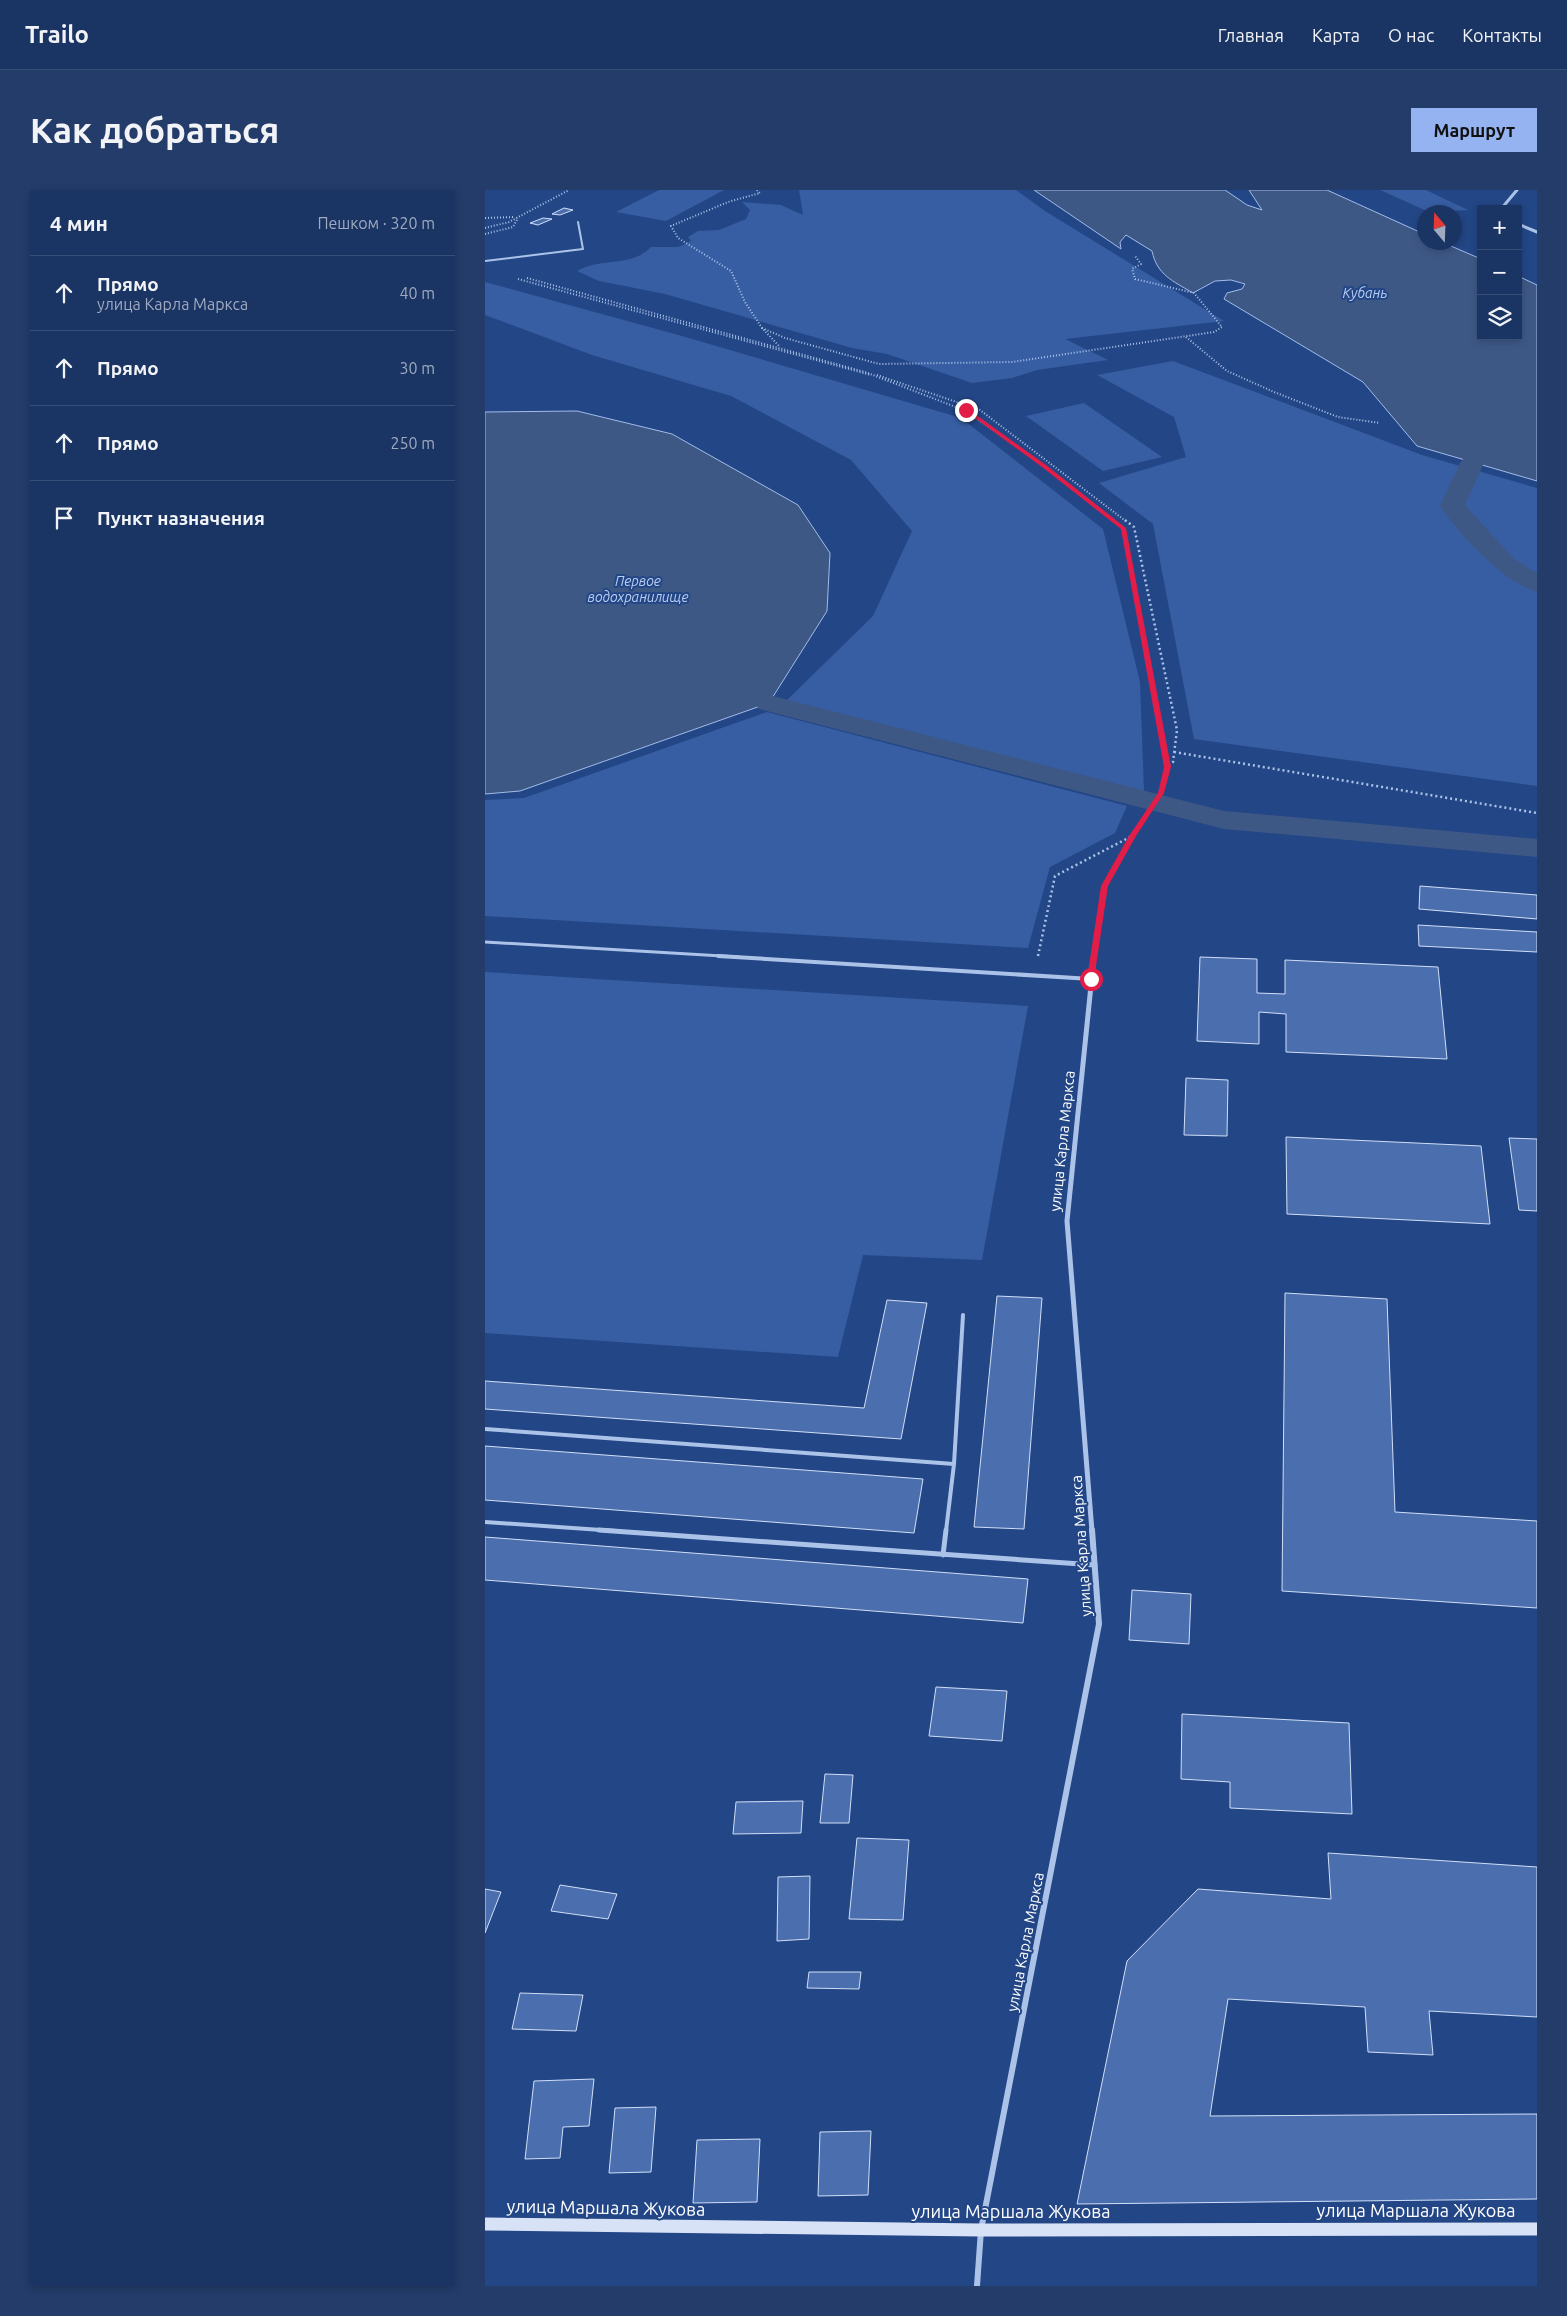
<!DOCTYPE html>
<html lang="ru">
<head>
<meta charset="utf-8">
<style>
  :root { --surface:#1a3464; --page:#233c6a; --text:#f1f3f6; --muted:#9faabf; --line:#384f78; --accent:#95b2f1 }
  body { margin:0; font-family:Ubuntu,sans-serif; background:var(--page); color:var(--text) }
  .controls { position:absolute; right:15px; top:15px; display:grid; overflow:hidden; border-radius:0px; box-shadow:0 2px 8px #0003 }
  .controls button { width:45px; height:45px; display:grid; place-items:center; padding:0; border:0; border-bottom:1px solid var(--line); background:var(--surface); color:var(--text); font:25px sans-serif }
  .compass { position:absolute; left:932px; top:15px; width:45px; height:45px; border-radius:50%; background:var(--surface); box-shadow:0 2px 8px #0003; rotate:341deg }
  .stop { position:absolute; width:15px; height:15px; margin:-11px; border:4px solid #e11d48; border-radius:50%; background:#fff }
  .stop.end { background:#e11d48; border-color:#fff; box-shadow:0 1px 5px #0008 }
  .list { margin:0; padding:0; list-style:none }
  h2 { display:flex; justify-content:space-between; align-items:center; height:65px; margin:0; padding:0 20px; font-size:21px }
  h2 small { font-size:16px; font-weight:400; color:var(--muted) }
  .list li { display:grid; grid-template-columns:32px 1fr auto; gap:15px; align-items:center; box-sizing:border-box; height:75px; padding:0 20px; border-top:1px solid var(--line) }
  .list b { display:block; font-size:19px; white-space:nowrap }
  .list p { margin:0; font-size:16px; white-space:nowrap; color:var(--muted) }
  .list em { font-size:16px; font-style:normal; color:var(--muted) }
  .icon { flex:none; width:28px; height:28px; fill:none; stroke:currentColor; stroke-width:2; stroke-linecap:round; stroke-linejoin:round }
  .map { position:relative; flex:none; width:1052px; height:2096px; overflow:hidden; border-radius:0px }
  header { display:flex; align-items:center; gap:30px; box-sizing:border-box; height:70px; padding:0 25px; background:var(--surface); border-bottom:1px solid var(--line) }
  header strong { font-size:24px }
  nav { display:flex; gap:28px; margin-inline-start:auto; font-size:18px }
  .intro { display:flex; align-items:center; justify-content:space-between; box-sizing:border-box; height:120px; padding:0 30px }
  h1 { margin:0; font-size:35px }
  .button { padding:12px 22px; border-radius:0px; background:var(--accent); color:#111; font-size:18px; font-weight:700 }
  main { display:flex; gap:30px; padding:0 30px }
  aside { flex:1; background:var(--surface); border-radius:0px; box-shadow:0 2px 8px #0003 }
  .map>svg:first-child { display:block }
</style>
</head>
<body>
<header>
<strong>Trailo</strong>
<nav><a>Главная</a><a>Карта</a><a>О нас</a><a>Контакты</a></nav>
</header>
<div class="intro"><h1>Как добраться</h1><a class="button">Маршрут</a></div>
<main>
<aside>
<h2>4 мин<small>Пешком · 320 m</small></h2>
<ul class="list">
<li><svg class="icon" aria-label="ahead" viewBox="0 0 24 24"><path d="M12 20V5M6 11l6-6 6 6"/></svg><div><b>Прямо</b><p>улица Карла Маркса</p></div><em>40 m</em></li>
<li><svg class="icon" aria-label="ahead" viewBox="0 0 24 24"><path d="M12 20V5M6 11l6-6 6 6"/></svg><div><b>Прямо</b></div><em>30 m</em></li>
<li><svg class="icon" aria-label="ahead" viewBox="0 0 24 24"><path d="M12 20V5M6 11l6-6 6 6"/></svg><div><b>Прямо</b></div><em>250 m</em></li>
<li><svg class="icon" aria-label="arrive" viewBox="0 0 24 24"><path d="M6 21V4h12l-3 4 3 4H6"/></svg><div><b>Пункт назначения</b></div></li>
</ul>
</aside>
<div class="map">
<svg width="1052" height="2096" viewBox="0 0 1052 2096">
  <rect width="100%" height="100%" fill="#234686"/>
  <!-- green -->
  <path fill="#375ea3" d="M174 0H239L181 31 131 22Z
    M314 0H531L560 21 739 131 580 149 623 170 552 180 527 188 487 193 402 164 367 158 180 104 114 91 92 81C116 67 146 78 166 57H193L206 51 203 47 213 41 234 40 261 29 265 20 257 12 296 15 318 25Z
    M895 0H941L983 20 944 22Z
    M0 92 197 146 476 228 618 339 655 492 659 601 301 511 388 426 427 341 366 270 246 206 107 165 0 125Z
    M688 171 937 265 1052 298V596L709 549 668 334 614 293 701 267 689 227 612 185Z
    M599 213 677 267 618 281 541 226Z
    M282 522 642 616 630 643 565 677 543 758 0 726V610L39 608Z
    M0 782 543 816 497 1070 378 1065 353 1167 0 1143Z"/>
  <!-- water -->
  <path fill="#3e5886" stroke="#a0bcea" d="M549 0H740L762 15 777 20 764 0H842L939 44V52L959 53 996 69V146H1033V86L1052 95V291L932 256 878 192 739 109 742 103 757 99 760 94 746 90 730 91 708 103C688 91 672 85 667 61L641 45 635 52 636 59Z
    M92 221 187 244 313 315 345 363 342 421 284 513 35 601 0 604V222Z"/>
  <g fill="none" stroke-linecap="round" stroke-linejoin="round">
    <!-- canal -->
    <path fill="#3e5886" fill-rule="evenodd" d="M987 266 995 268 999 273 980 315 1029 369 1052 383V402C1019 393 974 344 955 316L975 273 979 268Z
      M284 505 739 621 1052 649V667L739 639 274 519 270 513 274 507Z"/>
  </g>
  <!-- building -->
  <path fill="#4b6fae" stroke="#d0dff7" d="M79 18 88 20 75 25 67 24Z
    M58 28 67 29 53 35 45 33Z
    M935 696 1052 705V729L934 719Z
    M933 735 1052 742V762L934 756Z
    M715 767 772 769V803L800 804V770L953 777 962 869 801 862V824L774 822V854L712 851Z
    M701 888 743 890 742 946 699 945Z
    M801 947 996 956 1005 1034 802 1024Z
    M1024 948 1052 949V1021L1034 1020Z
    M800 1103 902 1109 910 1322 1052 1331V1418L797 1401Z
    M512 1106 557 1108 539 1339 489 1337Z
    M402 1110 442 1113 416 1249 0 1219V1191L379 1218Z
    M0 1256 438 1289 429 1343 0 1310Z
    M0 1347 543 1389 538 1433 0 1390Z
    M647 1400 706 1404 704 1454 644 1450Z
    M451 1497 522 1501 517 1551 444 1546Z
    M697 1524 864 1533 867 1624 745 1618V1592L696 1589Z
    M340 1584 368 1585 364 1633H335Z
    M318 1611 316 1643 248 1644 251 1612Z
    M372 1648 424 1650 418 1730 364 1729Z
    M843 1663 1052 1677V1827L944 1821 948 1865 883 1862 880 1817 743 1809 725 1926 1052 1924V2009L592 2014 642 1771 713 1699 846 1709Z
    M325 1686 324 1749 292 1751 293 1687Z
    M75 1695 132 1704 123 1729 66 1721Z
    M0 1699 16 1702 0 1743Z
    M324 1782H376L374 1799 322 1798Z
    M35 1803 98 1805 91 1841 27 1839Z
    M109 1889 104 1936 78 1937 75 1968 40 1969 49 1891Z
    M171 1917 166 1982 124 1983 130 1918Z
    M386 1941 383 2005 333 2006 335 1942Z
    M275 1949 272 2012 208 2013 212 1950Z"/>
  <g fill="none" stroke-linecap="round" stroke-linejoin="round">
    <!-- path-far1 -->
    <path stroke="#acc3e9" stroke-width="2" stroke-dasharray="1 2" stroke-linecap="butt" d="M272 0 275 3 243 12 186 36 193 48 246 81 260 112 277 138 295 157
      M0 28 30 27
      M0 38 24 32 84 0
      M0 44 28 37 33 28
      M42 88 380 182 481 221 559 276 630 332
      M33 89 386 185
      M277 138 300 148 394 174 527 172 729 142 737 137 709 103 650 89 647 79 656 74 650 66
      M701 147 742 181 789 202 853 227 895 233
      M392 185 495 220 642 332"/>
    <!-- path -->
    <path stroke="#acc3e9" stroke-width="2.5" stroke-dasharray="2 3" stroke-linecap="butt" d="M628 330 638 338 683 577 676 603 647 645 630 678
      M640 330 649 337 692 540 688 572 683 576
      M689 562 1052 623
      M553 766 570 686 647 646"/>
    <!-- service-far3 -->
    <path stroke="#acc3e9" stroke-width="2" d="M0 71 98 59 93 32"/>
    <!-- service-far2 -->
    <path stroke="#acc3e9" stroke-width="3" d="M0 752 254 767"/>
    <!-- service-far1 -->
    <path stroke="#acc3e9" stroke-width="4" d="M233 766 606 789
      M0 1239 469 1274
      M0 1332 131 1341
      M461 1341 469 1274 478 1125"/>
    <!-- service -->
    <path stroke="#acc3e9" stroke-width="5" d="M114 1340 610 1375
      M458 1365 461 1340"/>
    <!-- minor-far3 -->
    <path stroke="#acc3e9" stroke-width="3" d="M1016 19 1032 0
      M1033 34 1052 42"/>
    <!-- minor-far2 -->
    <path stroke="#acc3e9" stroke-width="4" d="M609 767 620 696"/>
    <!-- minor-far1 -->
    <path stroke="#acc3e9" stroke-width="5" d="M607 1341 582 1031 609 766"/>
    <!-- minor -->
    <path stroke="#acc3e9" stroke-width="6" d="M492 2096 496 2040 614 1434 607 1340"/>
    <!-- secondary -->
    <path stroke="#d7e2f7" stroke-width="13" d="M0 2034 496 2040 1052 2039"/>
  </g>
  <!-- route -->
  <path fill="#e11d48" d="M483 219 561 275 641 338 686 577 679 603 651 646 623 696 609 789 606 791 602 789 616 696 644 646 673 603 679 577 636 339 557 277 479 220Z"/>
  <g text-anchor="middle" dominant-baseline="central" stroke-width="4" stroke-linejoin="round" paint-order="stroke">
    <!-- far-water labels -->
    <g font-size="14" font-style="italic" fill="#b8cdf0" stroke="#234686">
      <text x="880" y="103">Кубань</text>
      <text x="153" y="391">Первое<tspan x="153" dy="16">водохранилище</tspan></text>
    </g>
    <!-- street labels -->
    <g font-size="15" fill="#fff" stroke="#234686">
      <text transform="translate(577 951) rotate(-84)">улица Карла Маркса</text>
      <text transform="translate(596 1356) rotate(-94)">улица Карла Маркса</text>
      <text transform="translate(540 1752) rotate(-79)">улица Карла Маркса</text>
    </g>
    <!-- near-street labels -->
    <g font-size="18" fill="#fff" stroke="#234686">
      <text transform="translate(121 2017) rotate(1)">улица Маршала Жукова</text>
      <text x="931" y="2020">улица Маршала Жукова</text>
      <text x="526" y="2021">улица Маршала Жукова</text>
    </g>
  </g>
</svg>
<div class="controls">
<button>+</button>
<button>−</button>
<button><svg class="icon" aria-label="layers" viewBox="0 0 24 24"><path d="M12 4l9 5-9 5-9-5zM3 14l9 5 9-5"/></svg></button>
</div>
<svg class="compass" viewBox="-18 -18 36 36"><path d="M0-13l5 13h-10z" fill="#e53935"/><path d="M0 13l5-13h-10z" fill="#9faabf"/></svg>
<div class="stop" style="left:606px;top:789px"></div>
<div class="stop end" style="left:481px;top:220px"></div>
</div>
</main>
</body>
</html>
